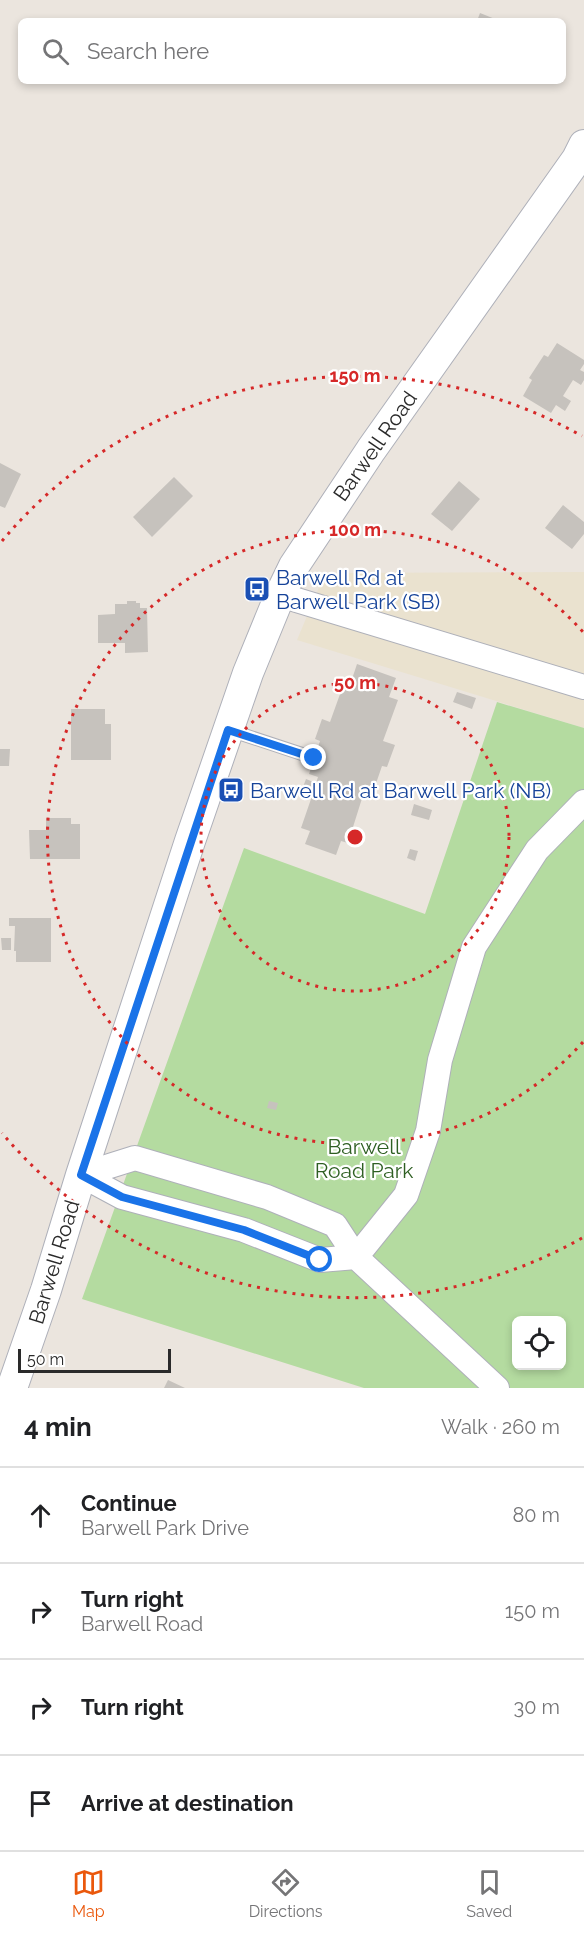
<!DOCTYPE html>
<html lang="en">
<head>
<meta charset="utf-8">
<style>
  :root { --surface:#fff; --page:#f2f2f2; --text:#202124; --muted:#757577; --line:#e0e0e0; --accent:#ea580c }
  body { margin:0; font-family:Raleway,sans-serif; background:var(--page); color:var(--text) }
  .controls { position:absolute; right:18px; bottom:18px; display:grid; overflow:hidden; border-radius:9px; box-shadow:0 3px 9px #0003 }
  .controls button { width:54px; height:54px; display:grid; place-items:center; padding:0; border:0; border-bottom:2px solid var(--line); background:var(--surface); color:var(--text); font:30px sans-serif }
  .scale { position:absolute; left:18px; bottom:15px; width:153px; box-sizing:border-box; padding-left:6px; border:3px solid #2a2a2a; border-top:0; font-size:16px; line-height:21px; white-space:nowrap; color:#2a2a2a; -webkit-text-stroke:4px #fff; paint-order:stroke }
  .stop { position:absolute; width:18px; height:18px; margin:-14px; border:4px solid #1a73e8; border-radius:50%; background:#fff }
  .stop.end { background:#1a73e8; border-color:#fff; box-shadow:0 2px 6px #0008 }
  .list { margin:0; padding:0; list-style:none }
  h2 { display:flex; justify-content:space-between; align-items:center; height:78px; margin:0; padding:0 24px; font-size:26px }
  h2 small { font-size:20px; font-weight:400; color:var(--muted) }
  .list li { display:grid; grid-template-columns:39px 1fr auto; gap:18px; align-items:center; box-sizing:border-box; height:96px; padding:0 24px; border-top:2px solid var(--line) }
  .list b { display:block; font-size:22px; white-space:nowrap }
  .list p { margin:0; font-size:20px; white-space:nowrap; color:var(--muted) }
  .list em { font-size:20px; font-style:normal; color:var(--muted) }
  .icon { flex:none; width:33px; height:33px; fill:none; stroke:currentColor; stroke-width:2; stroke-linecap:round; stroke-linejoin:round }
  .map { position:relative; flex:none; width:584px; height:1388px; overflow:hidden }
  .search { position:absolute; background:var(--surface); box-shadow:0 3px 9px #0003; left:18px; right:18px; top:18px; height:66px; display:flex; align-items:center; gap:15px; box-sizing:border-box; padding:0 21px; border-radius:9px; color:var(--muted); font-size:22px }
  .sheet { height:462px; background:var(--surface) }
  nav { display:flex; justify-content:space-around; align-items:center; box-sizing:border-box; height:84px; border-top:2px solid var(--line); background:var(--surface); font-size:16px; color:var(--muted) }
  nav a { display:grid; justify-items:center; gap:3px }
  nav .on { color:var(--accent) }
  .map>svg:first-child { display:block }
</style>
</head>
<body>
<div class="map">
<svg width="584" height="1388" viewBox="0 0 584 1388">
  <rect width="100%" height="100%" fill="#ebe5de"/>
  <!-- education -->
  <path fill="#eae2cf" d="M584 572V728L297 640 325 573Z"/>
  <!-- green -->
  <path fill="#b4dba0" fill-rule="evenodd" d="M497 702 584 728V1388H364L82 1299 244 848 425 914ZM516 1320H562V1366H516Z"/>
  <!-- building -->
  <path fill="#c6c2bd" d="M480 13 500 21H477Z
    M557 343 584 360V364L580 370 584 372V380L581 385 573 380 563 396 571 401 565 411 556 405 551 413 523 396 532 380 529 378 544 355 548 357Z
    M0 463 21 474 5 508 0 506Z
    M174 477 193 496 152 537 133 517Z
    M459 481 480 499 452 531 431 514Z
    M563 505 584 522V534L572 549 545 528Z
    M127 601H136V603H140V608H147L148 652 125 653V643H98V615L115 614V604H127Z
    M357 664 396 678 389 697 398 700 383 741 395 745 387 767 382 766 372 795 364 792 348 843 341 841 336 855 305 844 310 831 301 828 311 799 300 795 306 779 316 783 318 777 309 774 320 741 315 739 322 719 330 722 344 683 350 685Z
    M457 692 476 698 472 709 453 702Z
    M71 709H105V724H111V760H71Z
    M0 749H10L9 766H0Z
    M414 804 432 810 429 820 411 815Z
    M46 818H71V824H80V859H30L29 830H46Z
    M410 849 418 851 415 861 407 858Z
    M9 918H51V962H16V951H14L15 926H9Z
    M1 938H11V950H2Z
    M269 1101 278 1103 276 1110 267 1108Z
    M168 1380 185 1388H164Z"/>
  <g fill="none" stroke-linecap="round" stroke-linejoin="round">
    <!-- service casing -->
    <g stroke="#aeb0b9" stroke-width="14">
      <path id="service" d="M229 730 314 758"/>
    </g>
    <!-- minor casing -->
    <g stroke="#aeb0b9" stroke-width="26">
      <path id="minor" d="M280 595 584 687
        M81 1175 135 1158 267 1197 335 1225 356 1257 497 1388
        M81 1175 122 1197 244 1230 320 1260 356 1257
        M356 1257 406 1195 428 1131 440 1060 474 947 537 850 584 802"/>
    </g>
    <!-- tertiary casing -->
    <g stroke="#aeb0b9" stroke-width="32">
      <path id="tertiary" d="M12 1388 46 1290 81 1175 190 841 248 673 280 595 294 566 371 450 577 159 584 145"/>
    </g>
    <!-- service -->
    <use href="#service" stroke="#fff" stroke-width="12"/>
    <!-- minor -->
    <use href="#minor" stroke="#fff" stroke-width="24"/>
    <!-- tertiary -->
    <use href="#tertiary" stroke="#fff" stroke-width="30"/>
  </g>
  <g fill="none" stroke-linecap="round" stroke-linejoin="round">
    <!-- route -->
    <path stroke="#1a73e8" stroke-width="8" d="M314 758 228 730 81 1175 122 1197 244 1230 320 1260"/>
  </g>
  <!-- distance rings -->
  <g fill="none" stroke="#d62828" stroke-width="3" stroke-dasharray="3 6">
    <circle cx="355" cy="837" r="154"/>
    <path d="M583 1042A307 307 0 1 1 583 632"/>
    <path d="M582 1238A461 461 0 0 1 2 1133M2 541A461 461 0 0 1 582 436"/>
  </g>
  <!-- icons -->
  <defs>
    <g id="bus-square" transform="scale(1.35)"><rect x="-9" y="-9" width="18" height="18" rx="4" fill="#1a4fb4" stroke="#fff"/><path d="M-5-6H5V4H4V6H2V4H-2V6H-4V4H-5ZM-3.5-4V0h7V-4ZM-3.5 1.2v1.5H-2V1.2ZM2 1.2v1.5H3.5V1.2Z" fill="#fff"/></g>
  </defs>
  <g fill-rule="evenodd">
    <use href="#bus-square" x="257" y="589"/>
    <use href="#bus-square" x="231" y="790"/>
  </g>
  <g text-anchor="middle" dominant-baseline="central" stroke-width="4.5" stroke-linejoin="round" paint-order="stroke">
    <!-- street labels -->
    <g font-size="21" fill="#2a2a2a" stroke="#fff">
      <text transform="translate(375 446) rotate(-55)">Barwell Road</text>
      <text transform="translate(54 1262) rotate(-73)">Barwell Road</text>
    </g>
    <!-- transit labels -->
    <g font-size="21" fill="#164399" stroke="#fff" text-anchor="start">
      <text x="276" y="577">Barwell Rd at<tspan x="276" dy="24">Barwell Park (SB)</tspan></text>
      <text x="250" y="790">Barwell Rd at Barwell Park (NB)</text>
    </g>
    <!-- park labels -->
    <g font-size="21" fill="#2e5f22" stroke="#fff">
      <text x="364" y="1146">Barwell<tspan x="364" dy="24">Road Park</tspan></text>
    </g>
  </g>
  <circle cx="355" cy="837" r="9" fill="#d62828" stroke="#fff" stroke-width="3"/>
  <g font-size="18" text-anchor="middle" font-weight="bold" fill="#d62828" stroke="#fff" stroke-width="4.5" stroke-linejoin="round" paint-order="stroke">
    <text x="355" y="382">150 m</text>
    <text x="355" y="536">100 m</text>
    <text x="355" y="689">50 m</text>
  </g>
</svg>
<div class="controls">
<button><svg class="icon" aria-label="locate" viewBox="0 0 24 24"><circle cx="12" cy="12" r="6"/><path d="M12 2v4M12 18v4M2 12h4M18 12h4"/></svg></button>
</div>
<div class="scale">50 m</div>
<div class="stop" style="left:320px;top:1260px"></div>
<div class="stop end" style="left:314px;top:758px"></div>
<div class="search"><svg class="icon" aria-label="search" viewBox="0 0 24 24"><circle cx="10" cy="10" r="6"/><path d="M15 15l6 6"/></svg>Search here</div>
</div>
<section class="sheet">
<h2>4 min<small>Walk · 260 m</small></h2>
<ul class="list">
<li><svg class="icon" aria-label="ahead" viewBox="0 0 24 24"><path d="M12 20V5M6 11l6-6 6 6"/></svg><div><b>Continue</b><p>Barwell Park Drive</p></div><em>80 m</em></li>
<li><svg class="icon" aria-label="right" viewBox="0 0 24 24"><path d="M7 20v-9h11M14 6l5 5-5 5"/></svg><div><b>Turn right</b><p>Barwell Road</p></div><em>150 m</em></li>
<li><svg class="icon" aria-label="right" viewBox="0 0 24 24"><path d="M7 20v-9h11M14 6l5 5-5 5"/></svg><div><b>Turn right</b></div><em>30 m</em></li>
<li><svg class="icon" aria-label="arrive" viewBox="0 0 24 24"><path d="M6 21V4h12l-3 4 3 4H6"/></svg><div><b>Arrive at destination</b></div></li>
</ul>
</section>
<nav>
<a class="on"><svg class="icon" aria-label="map" viewBox="0 0 24 24"><path d="M3 6l6-2 6 2 6-2v14l-6 2-6-2-6 2zM9 4v14M15 6v14"/></svg>Map</a>
<a><svg class="icon" aria-label="directions" viewBox="0 0 24 24"><path d="M12 3l9 9-9 9-9-9zM9 14v-3h6M13 9l2 2-2 2"/></svg>Directions</a>
<a><svg class="icon" aria-label="saved" viewBox="0 0 24 24"><path d="M7 4h10v16l-5-4-5 4z"/></svg>Saved</a>
</nav>
</body>
</html>
